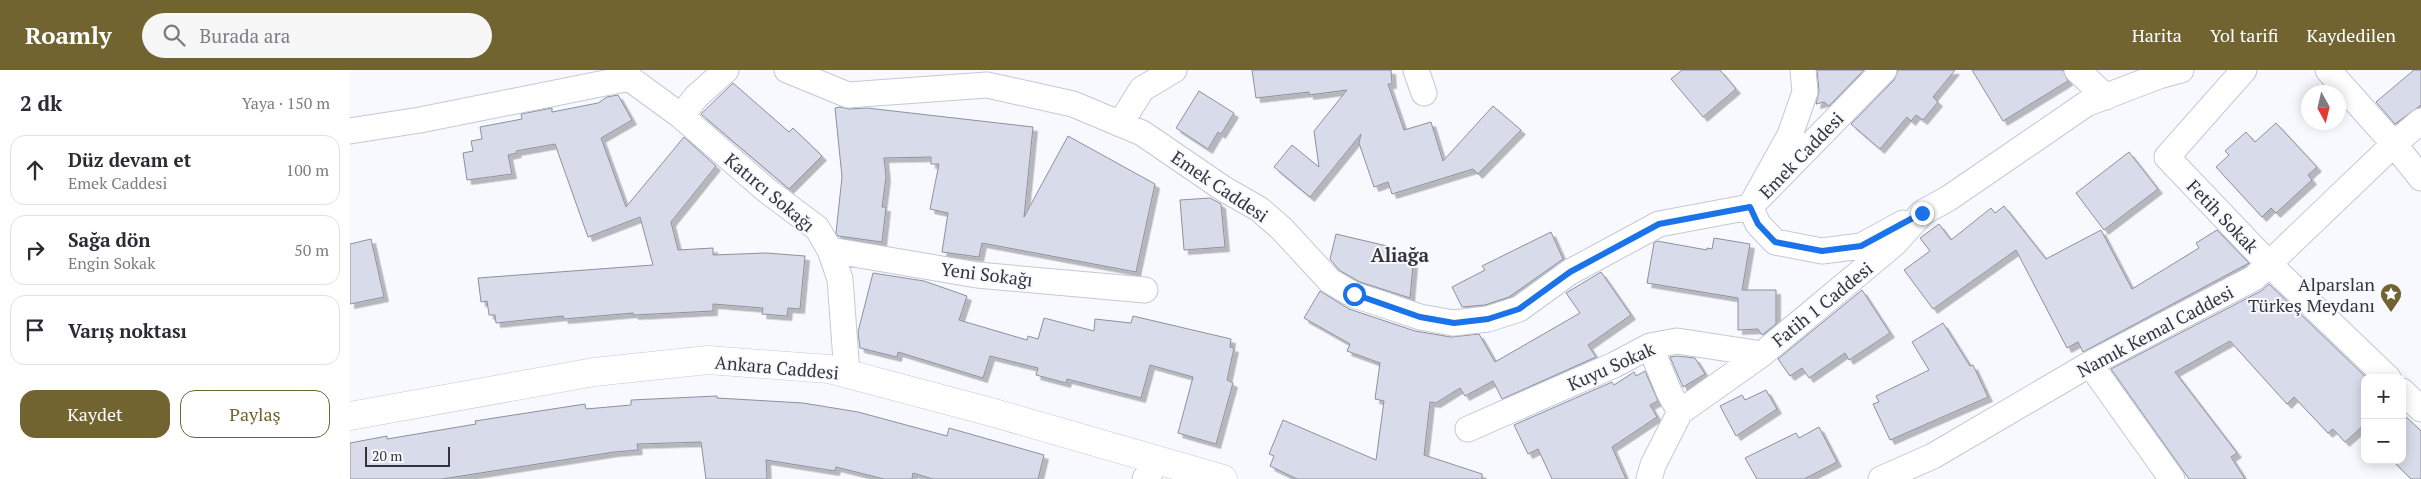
<!DOCTYPE html>
<html lang="tr">
<head>
<meta charset="utf-8">
<style>
  :root { --surface:#fff; --page:#f7f7f7; --text:#2b2b33; --muted:#7c7c81; --line:#e1e1e2; --accent:#716431 }
  body { margin:0; font-family:"PT Serif",serif; background:var(--page); color:var(--text) }
  .controls { position:absolute; right:15px; bottom:15px; display:grid; overflow:hidden; border-radius:10px; box-shadow:0 2px 12px #0003 }
  .controls button { width:45px; height:45px; display:grid; place-items:center; padding:0; border:0; border-bottom:1px solid var(--line); background:var(--surface); color:var(--text); font:25px sans-serif }
  .compass { position:absolute; left:1951px; top:15px; width:45px; height:45px; border-radius:50%; background:var(--surface); box-shadow:0 2px 12px #0003; rotate:172deg }
  .scale { position:absolute; left:15px; bottom:12px; width:85px; box-sizing:border-box; padding-left:5px; border:2px solid #34353b; border-top:0; font-size:14px; line-height:18px; white-space:nowrap; color:#34353b; -webkit-text-stroke:4px #f8f9ff; paint-order:stroke }
  .stop { position:absolute; width:15px; height:15px; margin:-11px; border:4px solid #1a73e8; border-radius:50%; background:#fff }
  .stop.end { background:#1a73e8; border-color:#fff; box-shadow:0 1px 5px #0008 }
  .list { margin:0; padding:0; list-style:none }
  h2 { display:flex; justify-content:space-between; align-items:center; height:65px; margin:0; padding:0 20px; font-size:21px }
  h2 small { font-size:16px; font-weight:400; color:var(--muted) }
  .list li { display:grid; grid-template-columns:32px 1fr auto; gap:15px; align-items:center; box-sizing:border-box; height:70px; margin:0 10px 10px; padding:0 10px; border:1px solid var(--line); border-radius:15px }
  .list b { display:block; font-size:19px; white-space:nowrap }
  .list p { margin:0; font-size:16px; white-space:nowrap; color:var(--muted) }
  .list em { font-size:16px; font-style:normal; color:var(--muted) }
  .actions { display:flex; gap:10px; padding:15px 20px }
  .actions a { flex:1; padding:11px 0; border:1px solid var(--accent); border-radius:15px; text-align:center; font-size:18px; color:var(--accent) }
  .actions .main { background:var(--accent); color:#fff }
  .icon { flex:none; width:28px; height:28px; fill:none; stroke:currentColor; stroke-width:2; stroke-linecap:round; stroke-linejoin:round }
  .map { position:relative; flex:none; width:2071px; height:409px; overflow:hidden }
  header { display:flex; align-items:center; gap:30px; box-sizing:border-box; height:70px; padding:0 25px; background:var(--accent); color:#fff }
  header strong { font-size:24px }
  nav { display:flex; gap:28px; margin-inline-start:auto; font-size:18px }
  .search { width:350px; height:45px; background:var(--page); display:flex; align-items:center; gap:12px; box-sizing:border-box; padding:0 18px; border-radius:28px; color:var(--muted); font-size:19px }
  main { display:flex }
  aside { flex:1; background:var(--surface) }
  .map>svg:first-child { display:block }
</style>
</head>
<body>
<header>
<strong>Roamly</strong>
<div class="search"><svg class="icon" aria-label="search" viewBox="0 0 24 24"><circle cx="10" cy="10" r="6"/><path d="M15 15l6 6"/></svg>Burada ara</div>
<nav><a>Harita</a><a>Yol tarifi</a><a>Kaydedilen</a></nav>
</header>
<main>
<aside>
<h2>2 dk<small>Yaya · 150 m</small></h2>
<ul class="list">
<li><svg class="icon" aria-label="ahead" viewBox="0 0 24 24"><path d="M12 20V5M6 11l6-6 6 6"/></svg><div><b>Düz devam et</b><p>Emek Caddesi</p></div><em>100 m</em></li>
<li><svg class="icon" aria-label="right" viewBox="0 0 24 24"><path d="M7 20v-9h11M14 6l5 5-5 5"/></svg><div><b>Sağa dön</b><p>Engin Sokak</p></div><em>50 m</em></li>
<li><svg class="icon" aria-label="arrive" viewBox="0 0 24 24"><path d="M6 21V4h12l-3 4 3 4H6"/></svg><div><b>Varış noktası</b></div></li>
</ul>
<div class="actions"><a class="main">Kaydet</a><a>Paylaş</a></div>
</aside>
<div class="map">
<svg width="2071" height="409" viewBox="0 0 2071 409">
  <defs>
    <filter id="shadow"><feDropShadow dx="4.5" dy="4.5" stdDeviation="0" flood-color="#0004"/></filter>
  </defs>
  <rect width="100%" height="100%" fill="#f8f9ff"/>
  <!-- building -->
  <path fill="#d8dbea" stroke="#8d909d" filter="url(#shadow)" d="M902 0H1041L1042 14H1038L1054 60 1081 52 1093 91 1143 36 1171 60 1128 104 1123 99 1042 124 1038 112 1024 117 1009 73 1011 64 960 127 924 97 942 75 969 97 964 61 997 20 959 25V22L906 28Z
    M1332 0H1370L1386 19 1353 47 1321 9Z
    M1467 0H1514L1479 36 1474 32 1466 34 1469 21Z
    M1548 0H1605L1583 27 1588 32 1573 50 1566 45 1561 51 1557 47 1530 79 1501 54 1544 10Z
    M1622 0H1713L1718 11 1653 51Z
    M2064 0H2071V35L2045 54 2026 32Z
    M383 13 439 62 443 58 472 86 439 119 351 44Z
    M849 21 884 43 871 64 868 62 858 79 826 58Z
    M268 25 282 50 251 68 276 137 334 67 366 96 321 152 328 180 363 178V185L416 183 455 186 450 239 438 238 437 246 412 244 413 238 363 234V241L284 245 283 243 214 249 213 246 146 253 145 245H139L137 231 131 232 128 208 303 195 290 147 238 167 205 74 166 81 167 83 158 85 162 104 117 110 113 83 123 81 121 71 132 69 130 57 172 49 171 44 202 38V42L248 33 257 27Z
    M490 37 499 39 517 38 683 57 674 147 718 66 805 114 786 202 632 173 629 187 592 182 598 143 580 139 589 94H581V87L534 88 536 107 532 137H536L532 172 488 166 486 163 492 107 485 38Z
    M1926 53 1967 97 1958 105 1962 110 1926 143 1921 138 1912 147 1866 97 1879 85 1875 81 1896 62 1905 72Z
    M1779 82 1808 119 1754 160 1726 123Z
    M860 128 871 134 875 177 834 180 830 130Z
    M1654 136 1696 189 1751 160 1782 219 1849 178 1846 173 1867 160 1899 193 1733 282 1728 272 1717 278 1666 180 1583 239 1554 200 1580 181 1570 168 1589 154 1601 170 1641 138 1645 143Z
    M1201 162 1213 189 1159 227 1135 235 1112 237 1102 217 1135 200 1132 196Z
    M986 164 1037 176 1036 185 1059 187 1058 193 1063 194 1060 228 1010 212 989 200 980 189Z
    M1364 168 1400 174 1392 220H1426V254L1412 265 1408 259 1388 260V228L1297 213 1304 173 1307 171 1357 180V178L1362 179Z
    M21 169 34 227 0 234V174Z
    M1251 202 1281 245 1238 275 1246 287 1152 329 1143 311 1115 326 1110 318 1086 333 1080 332 1074 385 1132 404V409H947L920 396 924 386 919 384 933 350 1026 390 1034 331 1025 329 1030 293 997 281 1000 274 954 248 970 221 999 239 1065 261 1101 267 1129 264 1145 292 1230 243 1216 223Z
    M523 203 574 211 617 226 609 250 677 270 678 266 688 269 694 248 744 261 745 249 781 253 783 246 881 269 880 277 884 278 877 310 883 313 866 374 828 363 843 307 800 295 791 328 717 309 716 313 686 305 688 298 640 286 633 308 548 282 547 287 510 278 508 262Z
    M1919 214 2017 308H2015V354L1995 372 1983 359 1978 363 1944 327 1937 334 1880 271 1825 302 1887 383 1881 387 1895 409H1839L1761 299 1911 221Z
    M1512 220 1540 263 1499 290 1495 283 1459 308 1452 298 1440 306 1428 289Z
    M1593 253 1620 296 1623 295 1638 327 1540 370 1523 334 1529 332 1526 326 1579 300 1562 272Z
    M1327 286 1345 288 1355 304 1333 317 1320 287Z
    M1295 301 1308 331 1300 335 1307 347 1262 377 1276 409H1202L1188 379 1178 384 1164 355 1262 312 1264 315 1284 302 1286 306Z
    M1416 320 1427 339 1386 366 1370 336 1392 325 1395 330Z
    M367 326V328L453 333 508 342 597 366 599 358 694 385 688 409H583L563 403 562 409H534L486 397 485 401 416 390 417 409H356L351 372 287 374 288 380 264 382 92 409H0V373L37 366V369L126 354 125 351 235 334 236 339 281 335V330Z
    M2053 344 2071 361V409H2061L2042 390H2052Z
    M1469 357 1487 392 1454 409H1407L1395 388 1446 363 1449 368Z"/>
  <g fill="none" stroke-linecap="round" stroke-linejoin="round">
    <!-- minor casing -->
    <g stroke="#c4c8d6" stroke-width="27">
      <path id="minor" d="M268 0 331 46 415 119 467 158 480 180 490 209 497 304
        M437 0 498 25 637 15 723 34 792 63 874 119 909 139 932 159 980 211 1004 225 1029 233 1070 247 1103 253 1138 249 1169 239 1220 202 1309 154 1400 137 1534 0
        M1066 0 1074 23
        M1453 0 1455 22 1440 65 1400 137 1408 154 1425 172 1472 181 1511 176 1553 153
        M1727 0 1756 27
        M1894 0 1817 87 1919 194 2038 308
        M1978 0 2044 74 2071 108
        M331 46 346 27 376 0
        M770 54 792 19 824 0
        M0 61 70 50 280 8
        M480 180 627 205 795 220
        M1300 276 1319 322 1330 342
        M1740 294 1822 409
        M2052 321 2071 339
        M1118 359 1264 295 1300 276 1327 271 1412 284
        M795 409 809 390
        M1299 409 1303 395 1330 342 1412 284 1544 174 1572 143 1599 128 1736 34 1809 6 1831 0
        M1531 409 1583 386 1740 294 1904 208 2044 74 2071 51"/>
    </g>
    <!-- tertiary casing -->
    <g stroke="#c4c8d6" stroke-width="29">
      <path id="tertiary" d="M0 346 244 302 358 290 479 299 641 342 873 409"/>
    </g>
    <!-- minor -->
    <use href="#minor" stroke="#fff" stroke-width="25"/>
    <!-- tertiary -->
    <use href="#tertiary" stroke="#fff" stroke-width="28"/>
  </g>
  <g fill="none" stroke-linecap="round" stroke-linejoin="round">
    <!-- route -->
    <path stroke="#1a73e8" stroke-width="6" d="M1004 224 1070 247 1104 253 1138 249 1169 239 1220 202 1309 154 1400 137 1408 154 1425 172 1472 181 1511 176 1572 143"/>
  </g>
  <!-- icons -->
  <defs>
    <g id="sight-pin" transform="scale(1.125)"><path d="M0 17L-7.5 6A9.5 9.5 0 1 1 7.5 6Z" fill="#716431" stroke="#f8f9ff"/><path d="M0-6L1.8-2.2L6-1.7L2.9 1.2L3.7 5.4L0 3.3L-3.7 5.4L-2.9 1.2L-6-1.7L-1.8-2.2Z" fill="#fff"/></g>
  </defs>
  <g fill-rule="evenodd">
    <use href="#sight-pin" x="2041" y="224"/>
  </g>
  <g text-anchor="middle" dominant-baseline="central" stroke-width="4" stroke-linejoin="round" paint-order="stroke">
    <!-- street labels -->
    <g font-size="18" fill="#34353b" stroke="#f8f9ff">
      <text transform="translate(1451 85) rotate(-46)">Emek Caddesi</text>
      <text transform="translate(870 116) rotate(34)">Emek Caddesi</text>
      <text transform="translate(420 122) rotate(40)">Katırcı Sokağı</text>
      <text transform="translate(1873 146) rotate(46)">Fetih Sokak</text>
      <text transform="translate(637 204) rotate(7)">Yeni Sokağı</text>
      <text transform="translate(1472 234) rotate(-39)">Fatih 1 Caddesi</text>
      <text transform="translate(1805 261) rotate(-28)">Namık Kemal Caddesi</text>
      <text transform="translate(1261 296) rotate(-24)">Kuyu Sokak</text>
      <text transform="translate(427 297) rotate(5)">Ankara Caddesi</text>
    </g>
    <!-- poi labels -->
    <g font-size="18" fill="#34353b" stroke="#f8f9ff" text-anchor="end">
      <text x="2025" y="214">Alparslan<tspan x="2025" dy="21">Türkeş Meydanı</tspan></text>
    </g>
    <!-- neighbourhood labels -->
    <g font-size="19" font-weight="bold" fill="#34353b" stroke="#f8f9ff">
      <text x="1050" y="184">Aliağa</text>
    </g>
  </g>
</svg>
<div class="controls">
<button>+</button>
<button>−</button>
</div>
<svg class="compass" viewBox="-18 -18 36 36"><path d="M0-13l5 13h-10z" fill="#e53935"/><path d="M0 13l5-13h-10z" fill="#7c7c81"/></svg>
<div class="scale">20 m</div>
<div class="stop" style="left:1004px;top:224px"></div>
<div class="stop end" style="left:1572px;top:143px"></div>
</div>
</main>
</body>
</html>
